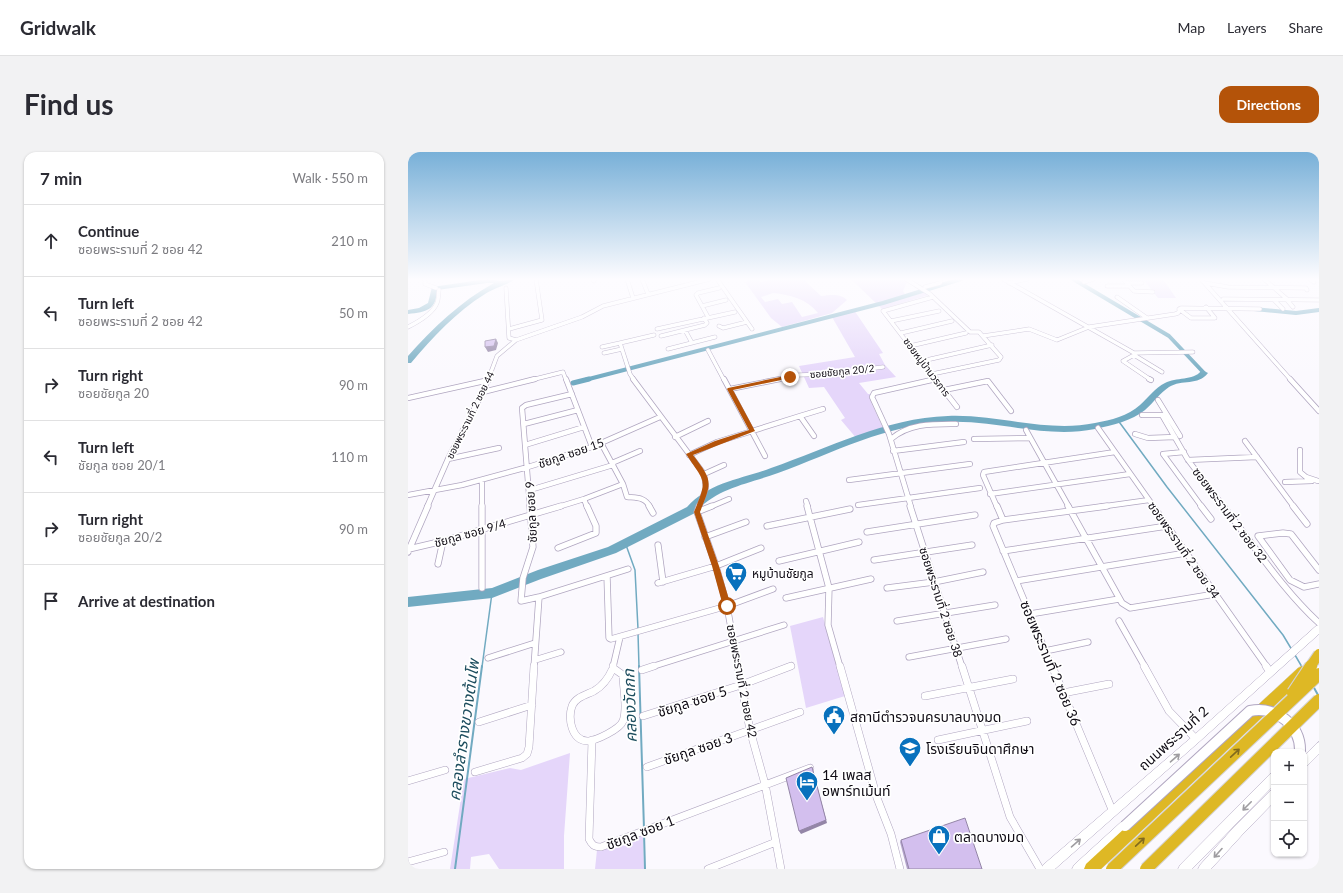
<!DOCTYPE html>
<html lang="en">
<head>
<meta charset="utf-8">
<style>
  :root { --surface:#fff; --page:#f2f2f3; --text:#2b2b33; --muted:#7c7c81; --line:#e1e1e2; --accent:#b45309 }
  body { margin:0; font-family:Lato,"Noto Sans Thai",sans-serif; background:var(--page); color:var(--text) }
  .controls { position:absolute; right:12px; bottom:12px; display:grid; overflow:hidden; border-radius:8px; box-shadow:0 1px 3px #0004 }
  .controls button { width:36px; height:36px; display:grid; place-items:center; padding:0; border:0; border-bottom:1px solid var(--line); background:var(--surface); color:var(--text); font:20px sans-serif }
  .stop { position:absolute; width:12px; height:12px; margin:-9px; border:3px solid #b45309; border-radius:50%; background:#fff }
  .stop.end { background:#b45309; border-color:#fff; box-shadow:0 1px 4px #0008 }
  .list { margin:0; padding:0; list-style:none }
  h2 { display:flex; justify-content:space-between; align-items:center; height:52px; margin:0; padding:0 16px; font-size:17px }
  h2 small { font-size:13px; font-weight:400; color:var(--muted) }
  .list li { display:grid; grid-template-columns:26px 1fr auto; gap:12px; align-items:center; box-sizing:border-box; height:72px; padding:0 16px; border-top:1px solid var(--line) }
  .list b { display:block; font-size:15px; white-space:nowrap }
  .list p { margin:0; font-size:13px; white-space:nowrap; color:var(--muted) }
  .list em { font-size:13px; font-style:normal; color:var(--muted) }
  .icon { flex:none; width:22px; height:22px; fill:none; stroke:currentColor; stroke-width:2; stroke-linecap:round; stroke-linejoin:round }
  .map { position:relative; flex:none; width:911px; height:717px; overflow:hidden; border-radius:12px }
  header { display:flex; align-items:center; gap:24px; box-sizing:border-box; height:56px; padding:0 20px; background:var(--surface); border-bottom:1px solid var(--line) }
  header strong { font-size:19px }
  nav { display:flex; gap:22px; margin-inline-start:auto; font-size:14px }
  .intro { display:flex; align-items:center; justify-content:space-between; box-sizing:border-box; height:96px; padding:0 24px }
  h1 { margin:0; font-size:28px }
  .button { padding:10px 18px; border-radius:12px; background:var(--accent); color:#fff; font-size:14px; font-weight:700 }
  main { display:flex; gap:24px; padding:0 24px }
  aside { flex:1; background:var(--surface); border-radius:12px; box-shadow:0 1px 3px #0004 }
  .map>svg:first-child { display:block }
</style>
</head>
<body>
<header>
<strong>Gridwalk</strong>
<nav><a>Map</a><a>Layers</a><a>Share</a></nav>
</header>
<div class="intro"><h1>Find us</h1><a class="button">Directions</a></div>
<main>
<aside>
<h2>7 min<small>Walk · 550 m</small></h2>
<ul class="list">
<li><svg class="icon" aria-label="ahead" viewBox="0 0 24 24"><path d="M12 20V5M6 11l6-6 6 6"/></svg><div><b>Continue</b><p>ซอยพระรามที่ 2 ซอย 42</p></div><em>210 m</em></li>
<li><svg class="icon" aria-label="left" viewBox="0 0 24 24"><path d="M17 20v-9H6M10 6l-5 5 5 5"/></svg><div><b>Turn left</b><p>ซอยพระรามที่ 2 ซอย 42</p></div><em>50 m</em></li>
<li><svg class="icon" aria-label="right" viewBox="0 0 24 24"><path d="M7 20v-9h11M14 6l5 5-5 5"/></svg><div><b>Turn right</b><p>ซอยชัยกูล 20</p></div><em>90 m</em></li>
<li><svg class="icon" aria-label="left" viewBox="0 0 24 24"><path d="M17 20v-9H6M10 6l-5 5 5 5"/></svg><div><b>Turn left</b><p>ชัยกูล ซอย 20/1</p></div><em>110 m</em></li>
<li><svg class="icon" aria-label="right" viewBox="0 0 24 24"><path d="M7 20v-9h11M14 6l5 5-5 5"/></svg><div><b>Turn right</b><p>ซอยชัยกูล 20/2</p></div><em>90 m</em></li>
<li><svg class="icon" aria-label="arrive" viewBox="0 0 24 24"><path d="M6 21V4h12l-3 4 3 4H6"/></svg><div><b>Arrive at destination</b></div></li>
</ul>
</aside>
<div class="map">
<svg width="911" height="717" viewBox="0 0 911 717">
  <rect width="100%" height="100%" fill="#fbf9fe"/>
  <!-- green -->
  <path fill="#e5d6fa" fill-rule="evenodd" d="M344 127H351L353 130 367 127H395L413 144C422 143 432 141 439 148L424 161 374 175 363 166 337 130ZM365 141C383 143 399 147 410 161L394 165 384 150 374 152 370 147 357 150 353 145Z
    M443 127H495L499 130 495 139 497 142 513 137 521 143 474 157Z
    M735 127H790L791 128 755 127 768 146H750Z
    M446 158 475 201 471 202 477 213 488 225 451 231 460 242H464L463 250 475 276 449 287 433 268 437 266 416 235 401 236 391 214 447 205 424 165Z
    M415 465 437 544 398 556 382 474Z
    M162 601 156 684V717H91L81 702 63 705 62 717H42L56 627 102 616 113 618Z
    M235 681 236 717H187L189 698Z"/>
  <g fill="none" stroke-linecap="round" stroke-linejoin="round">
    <!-- stream-far1 -->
    <path stroke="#71aac1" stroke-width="1.5" d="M709 267 759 335 875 483 884 498
      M218 393 227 418 230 477
      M230 481 231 515
      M887 503 894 515
      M74 515 84 441"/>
    <!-- stream -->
    <path stroke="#71aac1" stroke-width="2" d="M231 514 236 677
      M905 534 910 543
      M236 681 237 717
      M47 717 74 514"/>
    <!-- canal-far1 -->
    <path stroke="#71aac1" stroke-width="4" d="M665 127 761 184 796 221
      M846 157 888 161 911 158
      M177 228 475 151 553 127"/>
    <!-- canal -->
    <path stroke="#71aac1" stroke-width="5" d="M165 231 181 227"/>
    <!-- river -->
    <path fill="#71aac1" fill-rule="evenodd" d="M79 127 93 129 107 127C100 133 86 136 77 142 48 160 25 185 3 211H0V204C25 176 53 149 86 131H79L29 138C28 158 19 160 0 162V158L11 156 20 151 24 135Z
      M793 219H796L800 221C790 234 774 227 761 235 752 241 746 250 737 258 724 269 704 273 687 277 638 287 589 268 540 270 479 272 425 301 370 321 340 332 308 336 287 361L208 401 133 427 84 446 0 455V445L84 436 130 418 200 395 279 355C301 330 334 327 363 316 421 296 477 266 540 264 589 262 639 281 687 271 703 268 720 264 732 253 740 246 747 236 757 231 768 225 785 229 793 219Z"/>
    <!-- street-far3 casing -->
    <g stroke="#b0a6c0" stroke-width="4.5">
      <path id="street-far3" d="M17 127V132L28 136
        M185 127 186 129
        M219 127 225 146
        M234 127 240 142
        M309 127 344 177
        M498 127 522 142 562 180H571L593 205 591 208 524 222
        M595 127 726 201V203L754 220
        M715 127 726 139 745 140
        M793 127 883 228
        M856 127 880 148
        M902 127 906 130
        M676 130 686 127
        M601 131 619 127
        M719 131H734
        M797 131 820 135 898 136 899 138
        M699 134H721
        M517 135 532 131 533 129 531 127
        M98 136 101 186 108 188
        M525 145 475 159 528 228
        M709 145 739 166
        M815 147 911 148
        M866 148 875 157
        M879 148 885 155
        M294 154 318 148
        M771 157 783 166H807L798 155
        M300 165 288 143 290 141 311 136
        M483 169 531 159
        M311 174 315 176 339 170
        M0 175C10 170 25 161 29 151 31 147 30 142 31 138
        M101 177 134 168 128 127
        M249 177 327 160
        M277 178 284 191
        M493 181 544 169
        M253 184 297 173 299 171 296 166
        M575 184 621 177 649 188 681 175 767 162 770 161 773 156 852 157
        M502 194 558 181
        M194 195 212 191
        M260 197 307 185
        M300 198 316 228
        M196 201 214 197
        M726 201 785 200
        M726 203 715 209 743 228
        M514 209 584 193
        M80 228 89 204 108 188 174 165 195 154 302 127
        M123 228 155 220 158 228
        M226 228 222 222 212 191 246 183
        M367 228 391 223 422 222 475 215
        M524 228 528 227"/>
    </g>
    <!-- street-far2 casing -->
    <g stroke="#b0a6c0" stroke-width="6">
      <path id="street-far2" d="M158 227 184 295
        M225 227 296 322 298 336 291 355
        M316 227 357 304
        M527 227 549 255
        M741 227 743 228
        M882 227 911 259
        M322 237 372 227
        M536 238 580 229 603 259
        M75 240 127 227
        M0 246 81 228
        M750 248 772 284
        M734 263H754L780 308 816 355
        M392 264 415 257
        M116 272 170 258
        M690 276 746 355
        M618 278 661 355
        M727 282 740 286 767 285
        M267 285 300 269
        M483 287C502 271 525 272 548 272
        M566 287 622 286
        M837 289 886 355
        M193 291 215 332 219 345C229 346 237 345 242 355
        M117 293 176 275
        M892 298V320L898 325 910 329
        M485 299 556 290
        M776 300 755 302 794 355
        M281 303 309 290 392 264 406 284
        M40 307 91 296
        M780 308 849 305
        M204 311 232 299
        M296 322 316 313
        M74 328V355
        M441 328 562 312
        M877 330 904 329
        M122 338 205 313
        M582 342 722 322
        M0 343 54 333 120 315 184 295 252 265
        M176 347 179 355
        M398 349 400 355
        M450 353 572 336
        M19 355 40 307 75 240 80 227
        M122 355 114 256 118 253 164 242
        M150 355 176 347 215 332
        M302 355 321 347
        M503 355 481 282 464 245 466 241 528 227
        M589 355 575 323 576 320 707 300
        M691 355 741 348"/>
    </g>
    <!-- street-far1 casing -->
    <g stroke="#b0a6c0" stroke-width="7">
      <path id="street-far1" d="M74 354V436
        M122 354 125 395 115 426 113 449 131 445 220 417
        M241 354 245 361
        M291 354 289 360 308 414 319 454 330 515
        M399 354 421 436 420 473 432 515
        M502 354 554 515
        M589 354 595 368
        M660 354 714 451 722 456 807 442
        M745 354 859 515
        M793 354 803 367
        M815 354C846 393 874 437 911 471
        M885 354 899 372
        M289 360 304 354
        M359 374 442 357
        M459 380 567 363
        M297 385 338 370
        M250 393 255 430
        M150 396 188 381V374L179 354
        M1 397 35 389 153 354
        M595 399 759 374
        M0 400 20 354
        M466 408 564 393
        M371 409 451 390
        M30 412 35 389
        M911 418 883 382 875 381 850 384 882 428 896 435 911 432
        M199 424 201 486 203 487 319 454 365 437
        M608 429 778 401
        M250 431 308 414 353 396
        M479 436 526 430 575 420
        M378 446 463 427
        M622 462 711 447
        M489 469 587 453
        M711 469 737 515
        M637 499 680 490
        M501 505 598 487
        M80 506 127 491
        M127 508 153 500
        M126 515 131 445
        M205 515 212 485
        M243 515 376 473
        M380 515 383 514
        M644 515 585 374 586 371 595 368 699 354"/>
    </g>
    <!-- street casing -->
    <g stroke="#b0a6c0" stroke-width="8">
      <path id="street" d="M330 514 342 578 357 632 373 717
        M432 514 469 646 483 682 492 717
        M554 514 602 665 632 717
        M644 514 705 660
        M736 514 761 559 788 587
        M858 514 862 520
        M205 516 215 523C215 537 220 556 215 569 212 577 188 589 179 589 163 588 160 566 164 554 168 545 178 543 186 539 195 534 201 525 205 516Z
        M205 516V514
        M234 518 246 514
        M655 541 701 532
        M517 544 605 527
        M235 564 333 533 383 514
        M71 570 124 553
        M184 588 181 687C184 693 186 695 193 695L402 616
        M530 588 619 569
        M239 615 392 560
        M67 620 114 606 119 602 121 595 126 514
        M0 629 37 618
        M0 710 36 700
        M300 717 368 690"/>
    </g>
    <!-- secondary casing -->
    <g stroke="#b0a6c0" stroke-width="1">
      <path id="secondary" d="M911 473V482L791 590 647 717H633L635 713 785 584 908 474Z
        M911 590V602L899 614 896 616V604L908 592Z
        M866 621V633L784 717H770L772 713 862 622Z
        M866 638V650L834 683 803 717H790L792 713 826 675 862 639Z
        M717 669 721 670 722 674 721 678 678 717H664L666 713 713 670Z"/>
    </g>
    <!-- highway casing -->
    <g stroke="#d4d3d5" stroke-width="1">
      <path id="highway" d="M894 514 898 516 900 520 898 524 693 717H676L678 712 890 516Z"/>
    </g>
    <!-- street-far3 -->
    <use href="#street-far3" stroke="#fff" stroke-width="3.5"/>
    <!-- street-far2 -->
    <use href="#street-far2" stroke="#fff" stroke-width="4.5"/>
    <!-- street-far1 -->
    <use href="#street-far1" stroke="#fff" stroke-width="5.5"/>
    <!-- street -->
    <use href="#street" stroke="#fff" stroke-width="7"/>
    <!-- secondary -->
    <use href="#secondary" fill="#fff" fill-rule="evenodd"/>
    <!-- highway -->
    <use href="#highway" fill="#deb825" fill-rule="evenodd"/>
    <!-- secondary-bridge casing -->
    <g stroke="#b0a6c0" stroke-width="12" stroke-linecap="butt">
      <path id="secondary-bridge" d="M717 674 842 559C868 554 893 573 892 600"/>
    </g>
    <!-- highway-bridge-far1 casing -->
    <g stroke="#d4d3d5" stroke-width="12" stroke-linecap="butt">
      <path id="highway-bridge-far1" d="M902 515 911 502"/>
    </g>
    <!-- highway-bridge casing -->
    <g stroke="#d4d3d5" stroke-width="14" stroke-linecap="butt">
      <path id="highway-bridge" d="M885 541 903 514
        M704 717 911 522
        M738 717 911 548"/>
    </g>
    <!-- secondary-bridge -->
    <use href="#secondary-bridge" stroke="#fff" stroke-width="10"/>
    <!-- highway-bridge-far1 -->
    <use href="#highway-bridge-far1" stroke="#deb825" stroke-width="10"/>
    <!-- highway-bridge -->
    <use href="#highway-bridge" stroke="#deb825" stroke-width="12"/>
  </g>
  <!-- wall -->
  <path fill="#b5a4cd" d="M493 688 574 717H499L492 690Z"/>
  <!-- shaded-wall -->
  <path fill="#9486a7" d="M88 187 90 191 88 198 80 200 77 195Z
    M404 615 419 671 393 682 391 679Z"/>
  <!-- building -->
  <path fill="#d3bfee" stroke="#9486a7" d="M88 187 86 194 77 195V189Z
    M404 615 418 668 391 679 378 626Z
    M557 666 574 717H501L493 688Z"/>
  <!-- one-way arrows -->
  <defs><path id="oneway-shaft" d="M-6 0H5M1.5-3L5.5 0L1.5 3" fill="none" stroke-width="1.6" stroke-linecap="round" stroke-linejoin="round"/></defs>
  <g stroke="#816a1d">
    <use href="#oneway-shaft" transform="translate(827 601) rotate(-43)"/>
    <use href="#oneway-shaft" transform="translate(732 690) rotate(-43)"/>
  </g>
  <g stroke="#9f9da1">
    <use href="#oneway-shaft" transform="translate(767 606) rotate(-41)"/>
    <use href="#oneway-shaft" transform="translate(839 654) rotate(135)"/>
    <use href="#oneway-shaft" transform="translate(668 691) rotate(-41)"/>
    <use href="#oneway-shaft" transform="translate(810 701) rotate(132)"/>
  </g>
  <!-- sky -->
  <linearGradient id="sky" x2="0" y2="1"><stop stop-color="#78b0d8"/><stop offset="0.56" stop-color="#fdfcff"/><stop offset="1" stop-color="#fdfcff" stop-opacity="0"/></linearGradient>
  <rect width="911" height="227" fill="url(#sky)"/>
  <!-- route -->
  <path fill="#b45309" d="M382 223 383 224V226L325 238 347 279 285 303C305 329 304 330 292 360L311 414 323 454 319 457 315 454 304 414 286 360C300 326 297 331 278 302L307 289 341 278 319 237 320 236Z"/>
  <!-- icons -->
  <defs>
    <g id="supermarket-pin" transform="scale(1.15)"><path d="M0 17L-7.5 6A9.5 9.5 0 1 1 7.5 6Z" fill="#0871bd" stroke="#fff"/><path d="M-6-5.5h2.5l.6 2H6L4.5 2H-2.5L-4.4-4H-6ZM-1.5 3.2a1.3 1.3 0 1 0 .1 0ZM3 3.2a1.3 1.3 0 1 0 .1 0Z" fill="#fff"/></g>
    <g id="civic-pin" transform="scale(1.15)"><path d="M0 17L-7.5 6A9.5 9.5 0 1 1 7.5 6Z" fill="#0871bd" stroke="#fff"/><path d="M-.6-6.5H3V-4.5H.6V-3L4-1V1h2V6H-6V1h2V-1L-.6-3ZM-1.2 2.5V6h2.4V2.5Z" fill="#fff"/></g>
    <g id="school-pin" transform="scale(1.15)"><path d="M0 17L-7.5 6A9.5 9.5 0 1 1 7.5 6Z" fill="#0871bd" stroke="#fff"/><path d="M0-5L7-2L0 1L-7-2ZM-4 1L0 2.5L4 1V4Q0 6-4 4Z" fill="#fff"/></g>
    <g id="hotel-pin" transform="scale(1.15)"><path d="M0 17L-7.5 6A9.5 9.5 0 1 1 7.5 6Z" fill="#0871bd" stroke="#fff"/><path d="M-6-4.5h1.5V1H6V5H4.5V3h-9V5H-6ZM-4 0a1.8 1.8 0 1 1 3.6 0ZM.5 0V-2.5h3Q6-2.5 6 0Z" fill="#fff"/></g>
    <g id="shop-pin" transform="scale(1.15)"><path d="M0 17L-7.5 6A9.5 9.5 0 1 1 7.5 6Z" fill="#0871bd" stroke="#fff"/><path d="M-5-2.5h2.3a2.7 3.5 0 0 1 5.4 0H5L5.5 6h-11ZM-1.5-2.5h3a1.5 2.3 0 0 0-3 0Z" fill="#fff"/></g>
  </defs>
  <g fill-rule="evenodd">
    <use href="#supermarket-pin" x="328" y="421"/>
    <use href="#civic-pin" x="426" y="564"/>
    <use href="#school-pin" x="502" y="596"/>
    <use href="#hotel-pin" x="399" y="630"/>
    <use href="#shop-pin" x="531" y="684"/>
  </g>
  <g text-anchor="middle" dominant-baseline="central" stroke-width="3.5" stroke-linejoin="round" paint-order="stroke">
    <!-- far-street labels -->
    <g font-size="10" fill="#0f0b14" stroke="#fff">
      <text transform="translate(519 215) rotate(53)">ซอยหมู่บ้านวรการ</text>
      <text transform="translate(434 219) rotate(-6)">ซอยชัยกูล 20/2</text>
      <text transform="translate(62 263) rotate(-64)">ซอยพระรามที่ 2 ซอย 44</text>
    </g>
    <!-- street labels -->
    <g font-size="12" fill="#0f0b14" stroke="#fff">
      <text transform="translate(163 301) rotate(-19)">ชัยกูล ซอย 15</text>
      <text transform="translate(123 360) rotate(-93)">ชัยกูล ซอย 9</text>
      <text transform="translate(822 363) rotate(53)">ซอยพระรามที่ 2 ซอย 32</text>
      <text transform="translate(62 381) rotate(-16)">ชัยกูล ซอย 9/4</text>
      <text transform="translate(776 398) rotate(55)">ซอยพระรามที่ 2 ซอย 34</text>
      <text transform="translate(533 450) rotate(72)">ซอยพระรามที่ 2 ซอย 38</text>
      <text transform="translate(334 529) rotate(79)">ซอยพระรามที่ 2 ซอย 42</text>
    </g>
    <!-- poi labels -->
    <g font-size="12" fill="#0f0b14" stroke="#fff" text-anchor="start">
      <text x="344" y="421">หมูบ้านชัยกูล</text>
    </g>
    <!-- near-street labels -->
    <g font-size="14" fill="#0f0b14" stroke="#fff">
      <text transform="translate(643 511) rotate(67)">ซอยพระรามที่ 2 ซอย 36</text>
      <text transform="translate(284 549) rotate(-18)">ชัยกูล ซอย 5</text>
      <text transform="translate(765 586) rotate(-42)">ถนนพระรามที่ 2</text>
      <text transform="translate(290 596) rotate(-19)">ชัยกูล ซอย 3</text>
      <text transform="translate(232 680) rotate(-21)">ชัยกูล ซอย 1</text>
    </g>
    <!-- near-poi labels -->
    <g font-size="14" fill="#0f0b14" stroke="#fff" text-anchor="start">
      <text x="442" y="564">สถานีตำรวจนครบาลบางมด</text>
      <text x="518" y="596">โรงเรียนจินดาศึกษา</text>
      <text x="414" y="622">14 เพลส<tspan x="414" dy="16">อพาร์ทเม้นท์</tspan></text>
      <text x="546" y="684">ตลาดบางมด</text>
    </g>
    <!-- near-water labels -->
    <g font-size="16" font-style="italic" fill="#1d4d5e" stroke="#fff">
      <text transform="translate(221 554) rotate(-92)">คลองวัดกก</text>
      <text transform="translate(55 578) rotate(-82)">คลองลำรางขวางต้นโพ</text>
    </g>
  </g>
</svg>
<div class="controls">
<button>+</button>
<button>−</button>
<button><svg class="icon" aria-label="locate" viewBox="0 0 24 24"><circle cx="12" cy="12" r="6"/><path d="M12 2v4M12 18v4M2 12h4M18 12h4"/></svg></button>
</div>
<div class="stop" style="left:319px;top:454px"></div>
<div class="stop end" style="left:382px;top:225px"></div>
</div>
</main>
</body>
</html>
